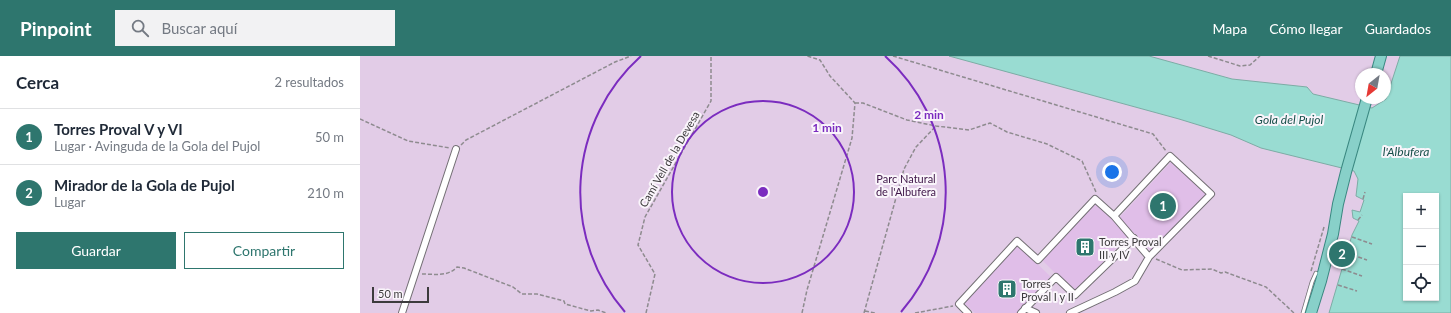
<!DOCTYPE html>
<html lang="es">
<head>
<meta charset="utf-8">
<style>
  :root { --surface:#fff; --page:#f2f2f3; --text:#1f2937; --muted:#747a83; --line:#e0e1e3; --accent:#2e766e }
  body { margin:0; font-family:Lato,sans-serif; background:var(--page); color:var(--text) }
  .controls { position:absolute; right:12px; bottom:12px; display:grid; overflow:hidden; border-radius:0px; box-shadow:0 1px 3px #0004 }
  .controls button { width:36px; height:36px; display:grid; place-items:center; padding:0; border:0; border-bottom:1px solid var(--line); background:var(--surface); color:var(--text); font:20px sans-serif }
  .compass { position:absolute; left:995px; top:12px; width:36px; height:36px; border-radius:50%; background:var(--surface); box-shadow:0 1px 3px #0004; rotate:211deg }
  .scale { position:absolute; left:12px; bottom:10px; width:57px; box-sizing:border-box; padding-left:4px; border:2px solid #3d3b3d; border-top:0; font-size:11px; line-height:14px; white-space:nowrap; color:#3d3b3d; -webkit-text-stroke:3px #faf5fb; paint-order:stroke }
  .you { position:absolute; left:752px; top:116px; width:14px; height:14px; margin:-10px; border:3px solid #fff; border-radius:50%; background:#1a73e8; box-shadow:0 0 0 6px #1a73e833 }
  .badge { display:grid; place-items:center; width:26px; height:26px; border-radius:50%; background:var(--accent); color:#fff; font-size:13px; font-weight:700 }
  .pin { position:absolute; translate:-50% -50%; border:2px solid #fff; box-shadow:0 1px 4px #0006 }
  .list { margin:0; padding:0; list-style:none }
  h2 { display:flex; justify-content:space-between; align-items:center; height:52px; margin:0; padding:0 16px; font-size:17px }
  h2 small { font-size:13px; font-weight:400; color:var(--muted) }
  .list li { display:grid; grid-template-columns:26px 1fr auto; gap:12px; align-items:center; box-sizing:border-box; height:56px; padding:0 16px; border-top:1px solid var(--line) }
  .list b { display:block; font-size:15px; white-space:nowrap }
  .list p { margin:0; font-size:13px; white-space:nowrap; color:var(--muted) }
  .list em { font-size:13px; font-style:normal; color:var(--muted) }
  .actions { display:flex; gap:8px; padding:12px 16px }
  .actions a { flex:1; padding:9px 0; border:1px solid var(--accent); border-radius:0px; text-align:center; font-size:14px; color:var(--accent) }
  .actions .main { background:var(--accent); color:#fff }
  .icon { flex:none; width:22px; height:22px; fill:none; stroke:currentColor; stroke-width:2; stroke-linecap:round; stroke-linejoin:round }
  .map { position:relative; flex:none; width:1091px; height:257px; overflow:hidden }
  header { display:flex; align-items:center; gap:24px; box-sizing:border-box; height:56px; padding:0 20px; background:var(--accent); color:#fff }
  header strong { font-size:19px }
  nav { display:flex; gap:22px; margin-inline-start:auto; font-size:14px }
  .search { width:280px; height:36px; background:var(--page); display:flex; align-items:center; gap:10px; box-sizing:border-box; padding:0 14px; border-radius:0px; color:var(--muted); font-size:15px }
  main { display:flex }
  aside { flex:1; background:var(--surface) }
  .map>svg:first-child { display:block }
</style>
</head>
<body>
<header>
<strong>Pinpoint</strong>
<div class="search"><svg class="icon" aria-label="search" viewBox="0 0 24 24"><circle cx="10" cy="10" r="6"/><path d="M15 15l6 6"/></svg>Buscar aquí</div>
<nav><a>Mapa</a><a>Cómo llegar</a><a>Guardados</a></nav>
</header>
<main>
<aside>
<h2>Cerca<small>2 resultados</small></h2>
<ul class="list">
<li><span class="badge">1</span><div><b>Torres Proval V y VI</b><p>Lugar · Avinguda de la Gola del Pujol</p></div><em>50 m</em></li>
<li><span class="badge">2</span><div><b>Mirador de la Gola de Pujol</b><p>Lugar</p></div><em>210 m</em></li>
</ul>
<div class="actions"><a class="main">Guardar</a><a>Compartir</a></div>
</aside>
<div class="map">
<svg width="1091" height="257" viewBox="0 0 1091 257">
  <rect width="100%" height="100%" fill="#ece7ed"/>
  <!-- green -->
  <path fill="#e2cce7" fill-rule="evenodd" d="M0 0H1091V257H0ZM1001 18H1025V42H1001ZM1046 140H1076V242H1046Z"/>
  <!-- water -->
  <path fill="#99dcd2" stroke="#7daca5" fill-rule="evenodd" d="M589 0H789L872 23 947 31 953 38 1012 52 1026 43 1040 0H1091V257H969L992 179 999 165 993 162 992 154 1000 156 1004 144 996 140 998 123 994 115 913 95 901 92 871 79 819 63ZM1046 140H1076V242H1046Z"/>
  <!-- building -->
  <path fill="#e0bee8" d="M812 105 847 138 792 196 759 162Z
    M734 146 769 179 714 236 681 203Z
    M657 188 691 221 657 257H615L603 246Z"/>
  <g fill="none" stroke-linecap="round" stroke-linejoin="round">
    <!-- lane casing -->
    <g stroke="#736f74" stroke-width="4.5">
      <path id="lane" d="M943 257 952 226 956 217"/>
    </g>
    <!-- street casing -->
    <g stroke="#736f74" stroke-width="8">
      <path id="street" d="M754 160 789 201
        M665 252 676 257
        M42 257 96 93
        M608 257 599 248 657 185 678 204 735 143 754 160 810 100 851 138 789 201 775 225 755 236 710 257
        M661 257 696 221 715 239 774 182"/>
    </g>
    <!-- primary casing -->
    <g stroke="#3a8881" stroke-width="12">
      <path id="primary" d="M1016 18 1021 0
        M951 257 961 225 973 178 978 148 986 116 1007 42"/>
    </g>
    <!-- path -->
    <path stroke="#8e8b8f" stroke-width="1.5" stroke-dasharray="4 2" stroke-linecap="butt" d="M533 0 793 78 806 95
      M848 0 880 10 890 9 900 0
      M495 47H503L547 64 576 70 609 74 630 67 647 76 687 88 722 105 736 136
      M0 63 48 85 90 92
      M101 89 106 84 255 6 271 0
      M1003 143 1005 136
      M998 164 1002 159
      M992 181 1012 188
      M987 197 1007 204
      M796 203 822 214 852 213 861 217 865 216 906 231 934 257
      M982 213 1002 220
      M951 215 964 171
      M62 218C74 218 88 221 97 211L104 212 153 231 162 238H177L204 245 205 248 231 255 238 254 246 257
      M978 229 997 235
      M505 255 515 257
      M286 257 295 218 278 189 285 161 351 45V0
      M442 257 447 234 492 82 495 47 470 20 460 4 447 0
      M504 257 544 113 556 91 576 70
      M555 257 593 250"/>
    <!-- lane -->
    <use href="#lane" stroke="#fff" stroke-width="3"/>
    <!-- street -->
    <use href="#street" stroke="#fff" stroke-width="6"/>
    <!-- primary -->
    <use href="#primary" stroke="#88d0c9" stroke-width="10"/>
  </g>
  <!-- distance rings -->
  <g fill="none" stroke="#7b2cbf" stroke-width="2">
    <circle cx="403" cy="136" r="91"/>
    <path d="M265 256A183 183 0 0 1 281 0M525 0A183 183 0 0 1 541 256"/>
  </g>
  <!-- icons -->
  <defs>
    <g id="building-square" transform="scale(1)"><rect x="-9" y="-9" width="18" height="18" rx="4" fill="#2e766e" stroke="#faf5fb"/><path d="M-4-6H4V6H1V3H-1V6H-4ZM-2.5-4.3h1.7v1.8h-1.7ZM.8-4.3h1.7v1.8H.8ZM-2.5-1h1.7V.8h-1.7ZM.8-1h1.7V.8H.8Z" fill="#fff"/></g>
  </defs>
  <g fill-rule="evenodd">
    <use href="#building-square" x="725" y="191"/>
    <use href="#building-square" x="647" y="233"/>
  </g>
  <g text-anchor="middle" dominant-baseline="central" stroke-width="4" stroke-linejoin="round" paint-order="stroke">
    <!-- street labels -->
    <g font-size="11" fill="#3d3b3d" stroke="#faf5fb">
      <text transform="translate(309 103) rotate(-60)">Camí Vell de la Devesa</text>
    </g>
    <!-- park labels -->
    <g font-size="11" fill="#3e1548" stroke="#faf5fb">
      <text x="546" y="122">Parc Natural<tspan x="546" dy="13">de l'Albufera</tspan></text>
    </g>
    <!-- poi labels -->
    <g font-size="11" fill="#3d3b3d" stroke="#faf5fb" text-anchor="start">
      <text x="739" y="185">Torres Proval<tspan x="739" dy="13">III y IV</tspan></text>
      <text x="661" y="227">Torres<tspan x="661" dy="13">Proval I y II</tspan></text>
    </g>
    <!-- water labels -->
    <g font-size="12" font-style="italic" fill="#164f49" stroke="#faf5fb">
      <text x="929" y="63">Gola del Pujol</text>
      <text x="1046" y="95">l'Albufera</text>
    </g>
  </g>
  <circle cx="403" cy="136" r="6" fill="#7b2cbf" stroke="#faf5fb" stroke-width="2"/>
  <g font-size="12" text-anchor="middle" font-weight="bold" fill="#7b2cbf" stroke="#faf5fb" stroke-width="4" stroke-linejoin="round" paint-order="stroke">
    <text x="569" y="63">2 min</text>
    <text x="467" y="76">1 min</text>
  </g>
</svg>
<div class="controls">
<button>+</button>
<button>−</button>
<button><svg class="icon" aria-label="locate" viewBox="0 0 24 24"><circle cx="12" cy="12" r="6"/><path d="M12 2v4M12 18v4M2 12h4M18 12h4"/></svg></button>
</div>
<svg class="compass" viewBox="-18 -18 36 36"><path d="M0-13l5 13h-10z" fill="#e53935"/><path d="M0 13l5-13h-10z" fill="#747a83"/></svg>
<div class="scale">50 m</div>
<div class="you"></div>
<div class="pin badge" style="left:803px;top:150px">1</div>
<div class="pin badge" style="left:982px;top:198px">2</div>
</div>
</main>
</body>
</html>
